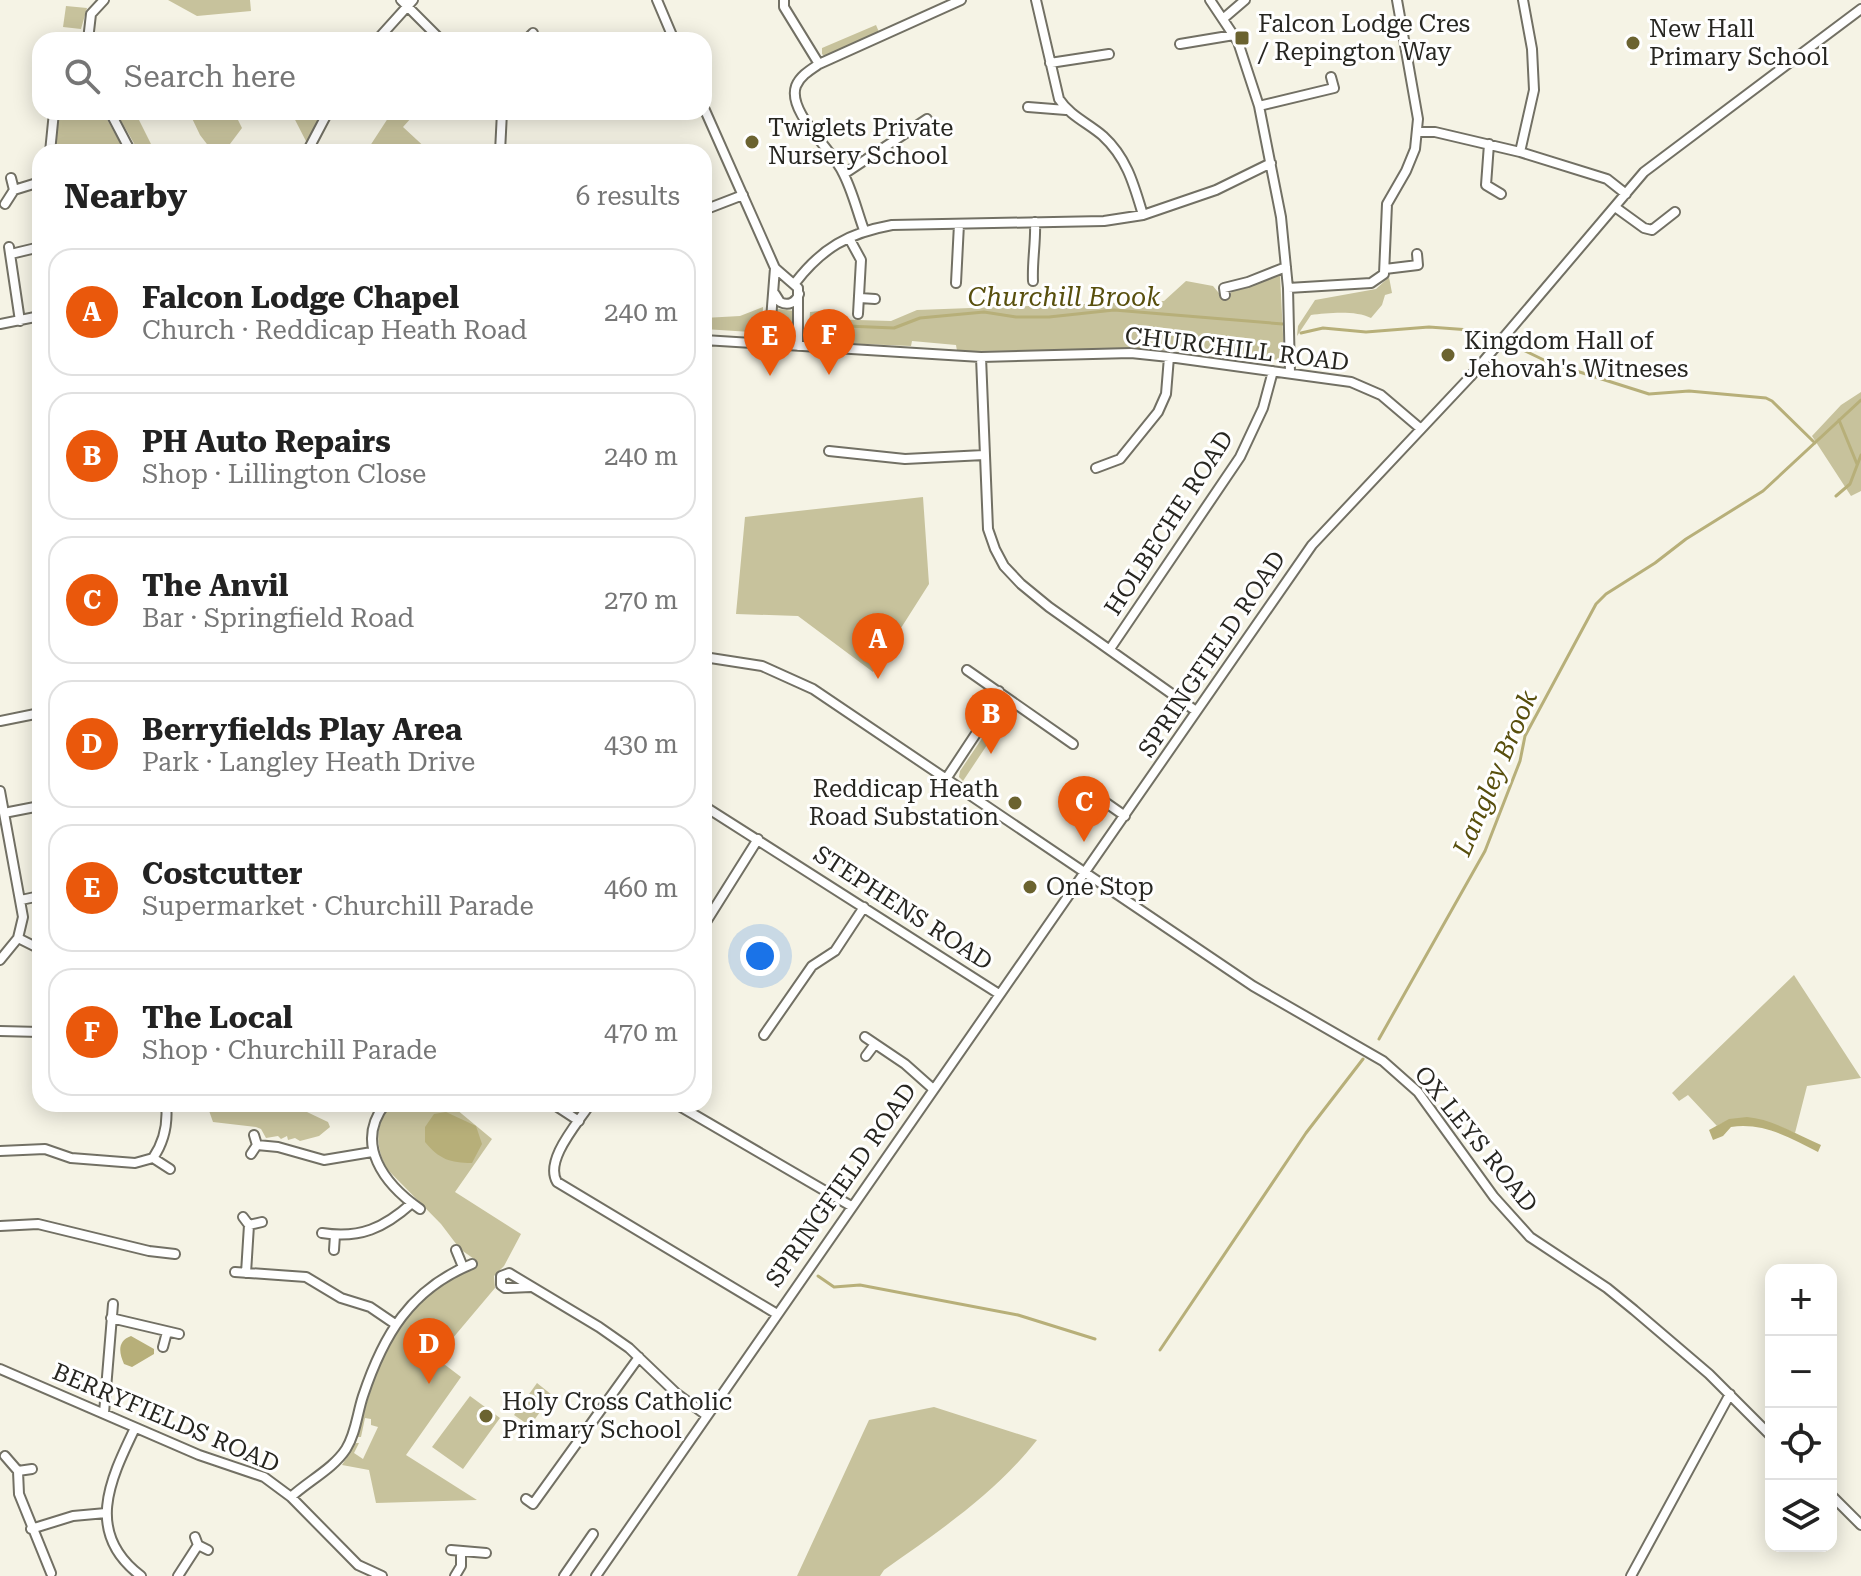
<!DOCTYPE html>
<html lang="en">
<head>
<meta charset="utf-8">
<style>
  :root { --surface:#fff; --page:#f2f2f2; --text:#222; --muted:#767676; --line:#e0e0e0; --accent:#ea580c }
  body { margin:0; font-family:"Roboto Serif",serif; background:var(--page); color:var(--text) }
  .controls { position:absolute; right:24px; bottom:24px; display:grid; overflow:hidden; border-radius:16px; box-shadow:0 4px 20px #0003 }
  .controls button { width:72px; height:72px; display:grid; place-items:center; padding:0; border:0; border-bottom:2px solid var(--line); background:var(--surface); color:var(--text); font:40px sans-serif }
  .you { position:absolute; left:760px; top:956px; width:28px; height:28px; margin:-20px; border:6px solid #fff; border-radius:50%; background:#1a73e8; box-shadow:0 0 0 12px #1a73e833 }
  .badge { display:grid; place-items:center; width:52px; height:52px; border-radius:50%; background:var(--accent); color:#fff; font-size:26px; font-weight:700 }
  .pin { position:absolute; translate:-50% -66px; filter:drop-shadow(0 2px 4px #0008) }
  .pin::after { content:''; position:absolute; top:42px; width:28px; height:24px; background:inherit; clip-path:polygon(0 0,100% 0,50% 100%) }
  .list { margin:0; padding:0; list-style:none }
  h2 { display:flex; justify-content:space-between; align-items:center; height:104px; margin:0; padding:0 32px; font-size:34px }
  h2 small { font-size:26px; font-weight:400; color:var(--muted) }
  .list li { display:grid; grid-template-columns:52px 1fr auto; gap:24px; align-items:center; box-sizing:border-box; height:128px; margin:0 16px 16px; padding:0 16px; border:2px solid var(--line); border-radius:24px }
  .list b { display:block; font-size:30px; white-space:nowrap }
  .list p { margin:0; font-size:26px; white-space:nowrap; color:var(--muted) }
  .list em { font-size:26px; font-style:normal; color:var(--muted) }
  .icon { flex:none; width:44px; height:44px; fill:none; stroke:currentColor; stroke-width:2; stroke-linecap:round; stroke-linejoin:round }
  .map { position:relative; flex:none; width:1861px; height:1576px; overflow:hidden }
  .search { position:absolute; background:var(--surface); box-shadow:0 4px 20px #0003; left:32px; top:32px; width:680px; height:88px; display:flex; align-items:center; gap:20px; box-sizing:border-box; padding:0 28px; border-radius:24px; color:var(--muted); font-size:30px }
  .panel { position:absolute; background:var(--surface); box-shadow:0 4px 20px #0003; left:32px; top:144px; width:680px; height:968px; border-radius:24px }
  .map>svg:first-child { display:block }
</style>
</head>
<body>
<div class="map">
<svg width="1861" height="1576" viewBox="0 0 1861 1576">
  <rect width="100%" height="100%" fill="#f5f3e5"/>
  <!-- green -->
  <path fill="#c7c29c" d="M168 0H250L251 11 197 16Z
    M66 6 87 8 81 29 63 27Z
    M876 25 879 32 825 57 822 54V48Z
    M59 112H103L125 152H54Z
    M116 112H135L152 146 139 152Z
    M189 112H234L242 128 224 152H213L200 135Z
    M291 112H328L309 147Z
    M392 112H406L412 117 403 127 430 152H366Z
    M1277 274 1280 275 1284 354 1278 360 1177 347 1166 350 957 351 956 345 912 341 911 346 839 343V338L813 336 807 328 809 326 810 312 819 311 825 319 891 321 917 310 1164 301 1186 281 1213 286 1223 298H1230L1232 289Z
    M1389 277 1392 293 1385 295 1382 305 1371 318C1356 310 1327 313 1311 315L1297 336 1298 326 1315 300 1376 289Z
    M763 307 762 324 751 332 704 329V318L740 316Z
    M779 309 794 311 791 338 786 340 777 337 775 332 776 310Z
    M1861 392V491L1851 496 1812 436 1841 405Z
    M923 497 929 584 873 672 798 616 736 614 745 517Z
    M985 734 993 736 963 781 959 777 960 771Z
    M1794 975 1861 1078 1807 1086 1795 1133C1768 1122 1744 1110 1717 1126L1688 1095 1679 1101 1672 1093Z
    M299 1104 307 1112 328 1122 330 1127 319 1136 300 1141 295 1138 288 1140 287 1136 281 1139 278 1136 266 1138 261 1129 256 1127 213 1122 207 1105Z
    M393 1104H450L492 1139 455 1192 521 1234 504 1266 494 1276 495 1288 436 1358 461 1377 406 1455 477 1500 376 1503 369 1470 342 1465 356 1443H359L354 1453 363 1459 378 1427 371 1425V1419L365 1418 361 1437H358C370 1385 390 1321 435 1288 447 1280 462 1274 475 1268L474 1259 460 1249 441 1224 387 1169C375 1147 374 1122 393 1104Z
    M537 1383 552 1395 530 1426 514 1415Z
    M470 1396 500 1418 463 1469 432 1447Z
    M934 1407 1037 1440C995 1494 939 1531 884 1570L880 1576H797L869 1420Z"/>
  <!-- water -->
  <path fill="#b7af79" d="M446 1112 476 1126 482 1144 472 1163C450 1163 439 1159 425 1142V1127L434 1114Z
    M1747 1117C1772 1119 1798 1135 1821 1145L1818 1152C1791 1138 1763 1122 1731 1127L1723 1136 1713 1140 1709 1130 1729 1119Z
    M131 1336 154 1349V1354L132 1367 124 1364C119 1353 117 1341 131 1336Z"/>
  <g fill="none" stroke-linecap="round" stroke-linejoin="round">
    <!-- stream -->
    <path stroke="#b7af79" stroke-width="3" d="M846 326 894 328 920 318 984 312 1016 317H1049L1114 310 1283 324
      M1301 333 1323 328 1366 332 1429 327 1484 331
      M1511 344 1548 362 1649 394 1689 391 1766 398 1772 401 1815 443
      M1839 420 1857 464
      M1836 496 1850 484 1861 455
      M1379 1039 1485 851 1520 761 1525 736 1596 604 1606 594 1655 563 1686 539 1763 491 1861 400
      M818 1276 834 1287 860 1285 1018 1315 1095 1339
      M1160 1350 1306 1133 1363 1059"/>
    <!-- minor casing -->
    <g stroke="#727064" stroke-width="12">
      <path id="minor" d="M401 0 441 40
        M657 0 674 40
        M784 0V7L819 64
        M1036 0 1059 99C1070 116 1088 123 1103 136 1127 158 1134 185 1143 215
        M1210 0 1238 42 1259 106 1281 217 1288 288 1290 373
        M1224 18 1245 0
        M88 40 91 14 104 0
        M377 40 413 0
        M526 40 533 33
        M1180 44 1234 35
        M1050 63 1109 54
        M1259 106 1334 88 1331 77
        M1028 107 1066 110
        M704 108 775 268 798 288V346
        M110 112 131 152
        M1418 132H1435L1520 152 1607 179 1626 194
        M1489 144 1486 185 1501 194
        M50 152 54 112
        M307 152 328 112
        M500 152 502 112
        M1520 152 1534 90 1532 49 1523 0
        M844 174 927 119
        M14 190 40 182
        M5 204 14 190 11 178
        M1615 207 1644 228 1652 230 1675 212
        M704 210 743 195
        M864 230C857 211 852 189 842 171 830 148 787 111 796 86 800 76 810 70 819 64L961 0
        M849 238 861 260 858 314
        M9 247 20 321
        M11 254 40 247
        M1385 269 1418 265 1417 254
        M1033 281C1032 261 1036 242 1035 222
        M795 283C822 248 848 233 892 225L1104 221 1143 215 1216 190 1271 163
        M956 283 959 224
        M1288 288 1371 283 1384 274 1387 204 1406 171 1415 149 1418 119 1397 0
        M775 294 780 302C788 306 796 303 799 294
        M1225 295 1224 288 1248 282 1286 267
        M860 298 875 299
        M0 324 40 316
        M704 340 981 357 1131 353 1169 357 1351 382 1381 395 1421 429
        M769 345 775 268
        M704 356 705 340
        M981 357 988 529 995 549 1004 566 1021 584 1049 607 1196 711
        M829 451 905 459 984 455
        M1096 468 1120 459 1158 412 1166 394 1169 357
        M1110 649 1240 457 1263 408 1273 371
        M704 657 762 666 813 689 1253 986 1383 1061 1418 1092 1494 1197 1530 1237 1607 1288 1634 1310 1709 1374 1771 1436
        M967 670 1073 744
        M0 721 40 713
        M946 779 981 726 999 691
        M1095 788 1092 793 1125 816
        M0 791 23 917 18 938 0 960
        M704 806 999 994
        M4 813 40 806
        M21 900 35 897
        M704 925 758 839
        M18 938 40 949
        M0 1031 40 1032
        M764 1035 812 966 835 951 864 907
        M865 1037 905 1064 932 1088
        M866 1056 875 1044
        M385 1104C354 1144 384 1184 420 1209
        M553 1104 579 1121
        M590 1104C578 1123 544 1160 557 1182L777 1314
        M676 1104 851 1206
        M257 1145 278 1147 324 1160 372 1152
        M0 1151 45 1149 71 1158 135 1163 153 1158 170 1169
        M251 1154 257 1145 254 1135
        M153 1158C164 1142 168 1123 166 1104
        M243 1217 249 1225 262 1222
        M0 1226 38 1224 149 1251 175 1254
        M322 1233C360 1239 384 1228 412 1203
        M334 1250 335 1235
        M456 1250 463 1267
        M235 1272 306 1277 341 1298 370 1307 395 1324
        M246 1273 249 1225
        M531 1287 505 1288 501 1285V1276L509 1273 599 1327 629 1348 676 1393 706 1415
        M111 1318 179 1334
        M163 1347 167 1332
        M0 1369 199 1455 264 1477 291 1497 358 1565 382 1576
        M104 1413 113 1304
        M135 1428C110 1480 84 1533 141 1576
        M5 1456 18 1471 32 1469
        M18 1471 19 1494 51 1573
        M1831 1495 1861 1525
        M291 1497C308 1481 333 1469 346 1449 356 1433 357 1414 363 1396 383 1336 410 1289 472 1264
        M526 1499 533 1504 639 1357
        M31 1529 73 1516 106 1513
        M195 1537 198 1545 208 1550
        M451 1550 486 1553
        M178 1576 198 1545
        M455 1576 461 1566V1552
        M564 1576 593 1534
        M596 1576 1312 545 1470 377 1644 172 1861 9
        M1631 1576 1730 1394"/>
    </g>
    <!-- minor -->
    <use href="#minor" stroke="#fff" stroke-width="8"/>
  </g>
  <!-- markers -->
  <g fill="#6b6330" stroke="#fff" stroke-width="3">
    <rect x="1234" y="30" width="16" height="16" rx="4"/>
    <circle cx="1633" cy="43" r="8"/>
    <circle cx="752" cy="142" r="8"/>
    <circle cx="1448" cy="355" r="8"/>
    <circle cx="1015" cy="803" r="8"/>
    <circle cx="1030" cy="887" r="8"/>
    <circle cx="486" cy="1416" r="8"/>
  </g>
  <g text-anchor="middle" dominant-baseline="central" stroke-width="6" stroke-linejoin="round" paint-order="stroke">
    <!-- poi labels -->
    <g font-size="24" fill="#272621" stroke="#fff" text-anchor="start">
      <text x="1258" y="24">Falcon Lodge Cres<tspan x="1258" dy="28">/ Repington Way</tspan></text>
      <text x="1649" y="29">New Hall<tspan x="1649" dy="28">Primary School</tspan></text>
      <text x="768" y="128">Twiglets Private<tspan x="768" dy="28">Nursery School</tspan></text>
      <text x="1464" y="341">Kingdom Hall of<tspan x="1464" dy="28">Jehovah's Witneses</tspan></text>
      <text x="999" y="789" text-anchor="end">Reddicap Heath<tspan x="999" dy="28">Road Substation</tspan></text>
      <text x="1046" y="887">One Stop</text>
      <text x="502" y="1402">Holy Cross Catholic<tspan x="502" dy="28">Primary School</tspan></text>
    </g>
    <!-- street labels -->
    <g font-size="24" fill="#272621" stroke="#fff">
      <text transform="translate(1237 349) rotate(7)">CHURCHILL ROAD</text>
      <text transform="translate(1169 523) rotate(-57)">HOLBECHE ROAD</text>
      <text transform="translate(1212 654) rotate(-56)">SPRINGFIELD ROAD</text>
      <text transform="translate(903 908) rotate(33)">STEPHENS ROAD</text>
      <text transform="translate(1476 1139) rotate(51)">OX LEYS ROAD</text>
      <text transform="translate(841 1185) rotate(-55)">SPRINGFIELD ROAD</text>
      <text transform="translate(166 1418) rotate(23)">BERRYFIELDS ROAD</text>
    </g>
    <!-- water labels -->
    <g font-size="26" font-style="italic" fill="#584f0d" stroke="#fff">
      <text x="1064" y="297">Churchill Brook</text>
      <text transform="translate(1495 773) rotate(-67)">Langley Brook</text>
    </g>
  </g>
</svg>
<div class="controls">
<button>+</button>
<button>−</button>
<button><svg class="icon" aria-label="locate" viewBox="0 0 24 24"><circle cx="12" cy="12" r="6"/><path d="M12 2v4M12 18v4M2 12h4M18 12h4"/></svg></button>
<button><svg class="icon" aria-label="layers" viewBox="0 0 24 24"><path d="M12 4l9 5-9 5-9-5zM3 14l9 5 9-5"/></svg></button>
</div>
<div class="you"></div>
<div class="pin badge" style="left:878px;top:679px">A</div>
<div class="pin badge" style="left:991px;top:754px">B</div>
<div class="pin badge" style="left:1084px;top:842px">C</div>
<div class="pin badge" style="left:429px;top:1384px">D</div>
<div class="pin badge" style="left:770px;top:376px">E</div>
<div class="pin badge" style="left:829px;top:375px">F</div>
<div class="search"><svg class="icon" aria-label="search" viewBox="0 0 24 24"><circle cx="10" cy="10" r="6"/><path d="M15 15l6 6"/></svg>Search here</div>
<section class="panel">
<h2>Nearby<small>6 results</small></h2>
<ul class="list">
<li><span class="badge">A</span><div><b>Falcon Lodge Chapel</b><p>Church · Reddicap Heath Road</p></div><em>240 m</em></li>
<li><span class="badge">B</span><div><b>PH Auto Repairs</b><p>Shop · Lillington Close</p></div><em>240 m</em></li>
<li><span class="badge">C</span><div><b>The Anvil</b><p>Bar · Springfield Road</p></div><em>270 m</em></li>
<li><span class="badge">D</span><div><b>Berryfields Play Area</b><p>Park · Langley Heath Drive</p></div><em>430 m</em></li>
<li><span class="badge">E</span><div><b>Costcutter</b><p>Supermarket · Churchill Parade</p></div><em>460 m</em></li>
<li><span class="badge">F</span><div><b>The Local</b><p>Shop · Churchill Parade</p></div><em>470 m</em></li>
</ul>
</section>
</div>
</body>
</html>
